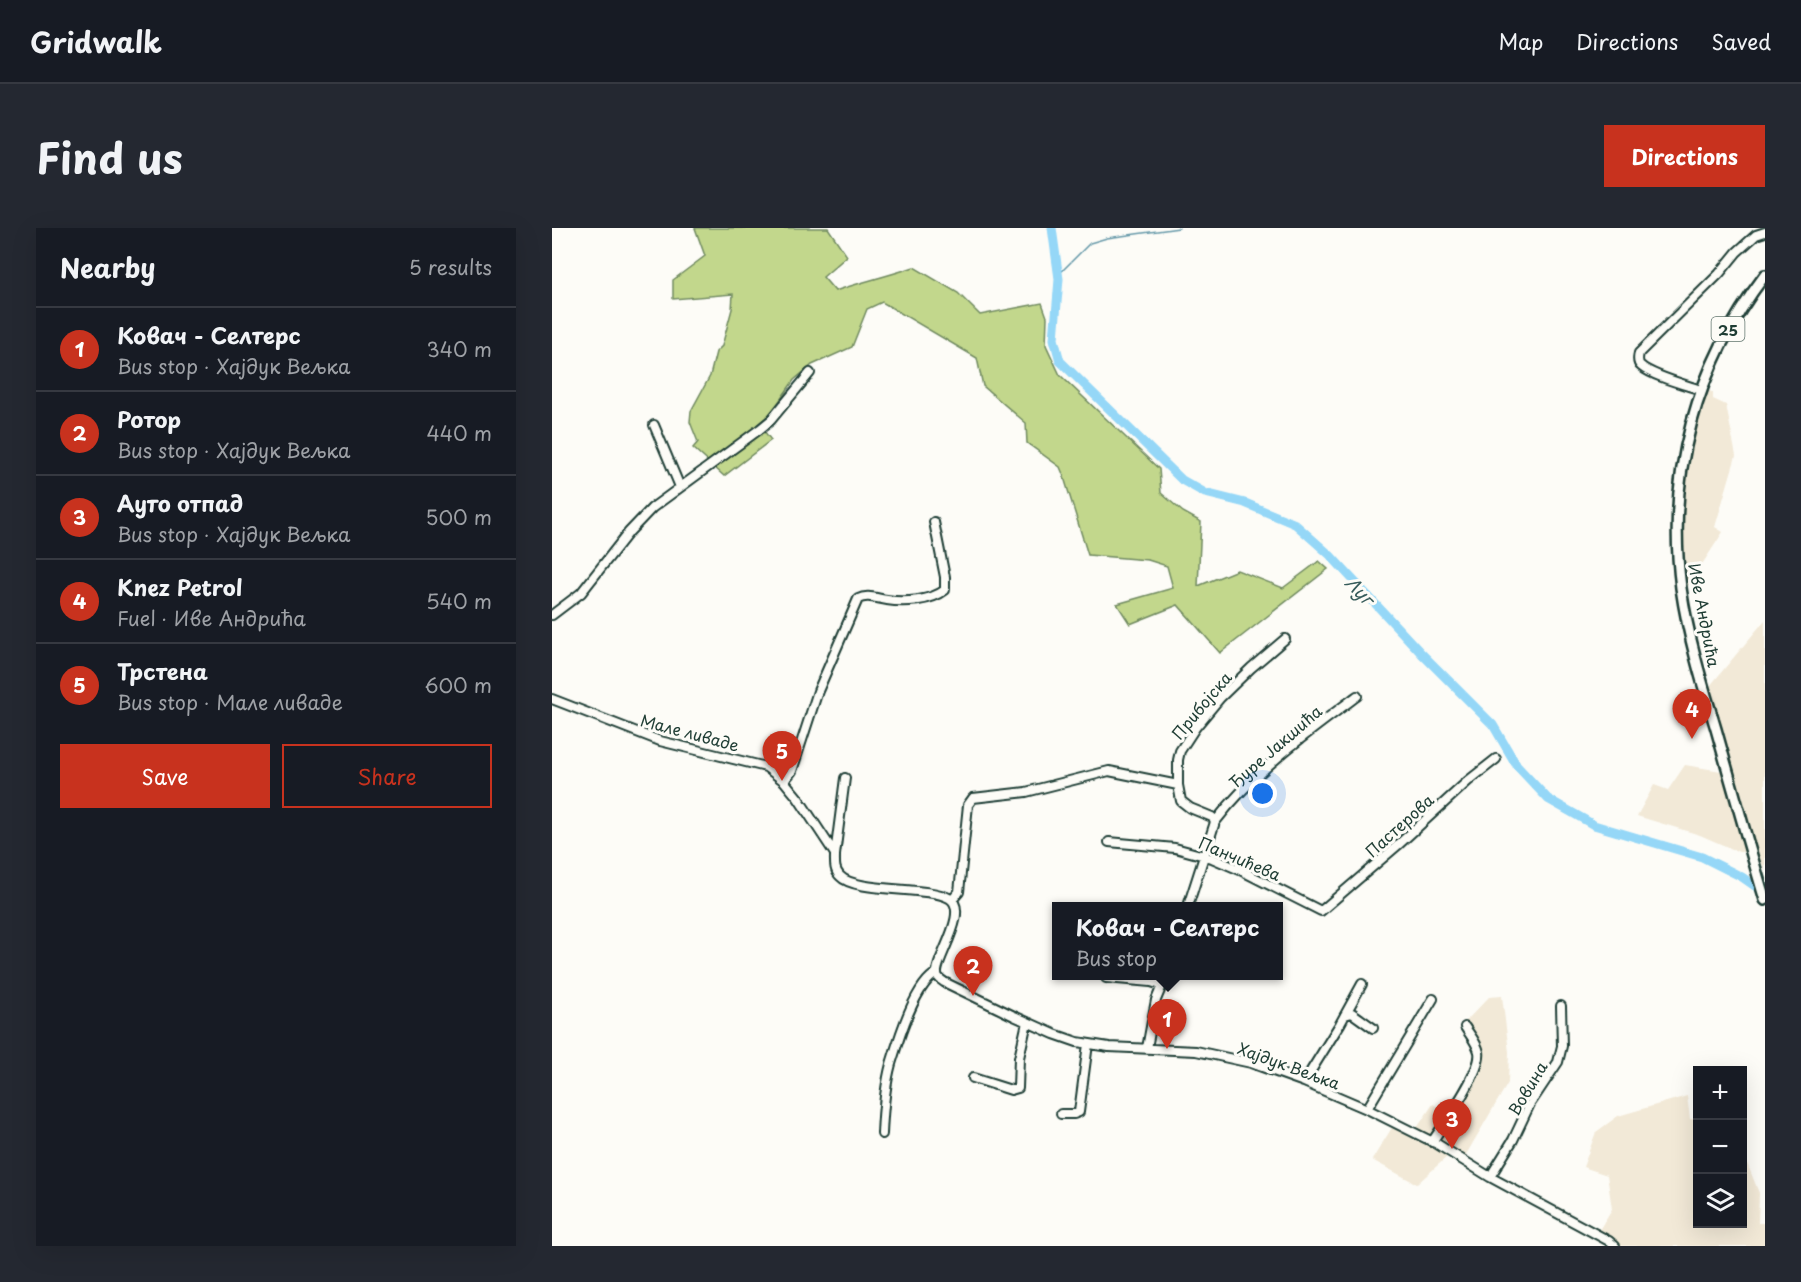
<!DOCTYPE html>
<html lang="en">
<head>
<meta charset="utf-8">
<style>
  :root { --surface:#171b24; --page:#242831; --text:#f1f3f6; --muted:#9ea1a6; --line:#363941; --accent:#c8321e }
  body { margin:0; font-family:"Playpen Sans",sans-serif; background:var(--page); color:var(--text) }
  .controls { position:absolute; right:18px; bottom:18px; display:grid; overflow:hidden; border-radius:0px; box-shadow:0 6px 24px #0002 }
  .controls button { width:54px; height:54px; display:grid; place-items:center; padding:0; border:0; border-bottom:2px solid var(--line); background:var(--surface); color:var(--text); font:30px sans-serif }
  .you { position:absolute; left:711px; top:566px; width:21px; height:21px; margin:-15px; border:4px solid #fff; border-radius:50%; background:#1a73e8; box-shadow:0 0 0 9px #1a73e833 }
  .badge { display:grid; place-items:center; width:39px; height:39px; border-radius:50%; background:var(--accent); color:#fff; font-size:20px; font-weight:700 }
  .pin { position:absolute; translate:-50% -50px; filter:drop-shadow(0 2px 3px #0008) }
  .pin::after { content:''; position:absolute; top:32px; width:21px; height:18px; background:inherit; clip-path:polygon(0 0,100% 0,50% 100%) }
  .popup { position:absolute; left:500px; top:674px; width:231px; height:78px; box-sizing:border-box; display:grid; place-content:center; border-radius:0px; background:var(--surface); filter:drop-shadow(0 2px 4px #0005); font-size:20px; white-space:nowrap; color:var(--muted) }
  .popup b { font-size:22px; color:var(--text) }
  .popup::after { content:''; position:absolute; left:50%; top:100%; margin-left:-12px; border:12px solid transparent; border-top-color:var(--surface) }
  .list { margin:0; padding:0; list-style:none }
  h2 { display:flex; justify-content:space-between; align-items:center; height:78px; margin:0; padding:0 24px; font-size:26px }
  h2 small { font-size:20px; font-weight:400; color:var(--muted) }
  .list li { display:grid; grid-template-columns:39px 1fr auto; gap:18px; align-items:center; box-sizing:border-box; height:84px; padding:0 24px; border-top:2px solid var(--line) }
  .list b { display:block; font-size:22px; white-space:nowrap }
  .list p { margin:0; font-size:20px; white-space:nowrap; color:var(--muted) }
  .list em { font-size:20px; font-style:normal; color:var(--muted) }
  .actions { display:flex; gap:12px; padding:18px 24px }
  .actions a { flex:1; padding:14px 0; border:2px solid var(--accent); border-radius:0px; text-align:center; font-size:21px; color:var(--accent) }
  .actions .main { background:var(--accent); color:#fff }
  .icon { flex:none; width:33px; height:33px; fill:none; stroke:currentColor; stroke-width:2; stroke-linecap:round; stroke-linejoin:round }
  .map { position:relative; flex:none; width:1213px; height:1018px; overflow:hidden; border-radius:0px }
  header { display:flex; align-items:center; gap:36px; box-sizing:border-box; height:84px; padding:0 30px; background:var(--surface); border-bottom:2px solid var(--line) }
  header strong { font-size:28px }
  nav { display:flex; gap:33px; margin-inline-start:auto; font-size:21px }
  .intro { display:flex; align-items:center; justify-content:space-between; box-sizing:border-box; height:144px; padding:0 36px }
  h1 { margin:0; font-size:42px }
  .button { padding:15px 27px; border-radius:0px; background:var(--accent); color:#fff; font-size:21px; font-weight:700 }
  main { display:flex; gap:36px; padding:0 36px }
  aside { flex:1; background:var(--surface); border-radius:0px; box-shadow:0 6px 24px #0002 }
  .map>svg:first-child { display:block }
</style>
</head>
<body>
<header>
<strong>Gridwalk</strong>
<nav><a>Map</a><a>Directions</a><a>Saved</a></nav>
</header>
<div class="intro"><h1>Find us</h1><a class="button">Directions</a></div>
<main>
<aside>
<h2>Nearby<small>5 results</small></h2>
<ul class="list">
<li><span class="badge">1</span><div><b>Ковач - Селтерс</b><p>Bus stop · Хајдук Вељка</p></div><em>340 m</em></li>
<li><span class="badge">2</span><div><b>Ротор</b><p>Bus stop · Хајдук Вељка</p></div><em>440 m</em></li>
<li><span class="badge">3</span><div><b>Ауто отпад</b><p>Bus stop · Хајдук Вељка</p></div><em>500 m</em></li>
<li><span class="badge">4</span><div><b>Knez Petrol</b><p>Fuel · Иве Андрића</p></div><em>540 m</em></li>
<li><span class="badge">5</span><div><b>Трстена</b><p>Bus stop · Мале ливаде</p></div><em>600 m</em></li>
</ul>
<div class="actions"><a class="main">Save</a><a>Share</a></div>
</aside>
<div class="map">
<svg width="1213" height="1018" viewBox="0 0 1213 1018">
  <rect width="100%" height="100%" fill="#fdfcf7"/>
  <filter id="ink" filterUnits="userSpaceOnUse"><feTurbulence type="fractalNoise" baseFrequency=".0167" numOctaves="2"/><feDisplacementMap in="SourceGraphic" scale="12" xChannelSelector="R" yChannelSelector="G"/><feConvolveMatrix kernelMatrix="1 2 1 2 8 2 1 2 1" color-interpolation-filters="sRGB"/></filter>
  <g filter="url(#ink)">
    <!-- built -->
    <path fill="#f2e9d7" d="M1152 159 1161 165V171L1174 177 1184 228 1163 299 1171 304 1134 361 1130 307V254Z
      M1213 392V641L1199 616 1157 459Z
      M1133 537 1169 543 1193 624H1187L1148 607 1085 588 1102 557 1116 562Z
      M950 768 957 824 956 855 912 930 884 912 930 837 927 819 912 795 937 769Z
      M1135 868 1138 891H1145L1146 996H1190L1191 925 1207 965 1206 995H1213V1018H1068L1047 1002 1060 981 1055 947 1031 939 1044 904 1066 888Z
      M881 876 897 886 879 911 863 903Z
      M841 898 897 927 865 956 820 932Z"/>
    <!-- green -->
    <path fill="#c2d78c" stroke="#708a60" stroke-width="1.5" d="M143 0H276L295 28 271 49 283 63C309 54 336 48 362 39L406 65 428 87 490 75 495 89 494 117 508 147 607 241 609 265 631 284 649 294 646 358 685 342 731 360 767 333 776 341 668 425 626 377 578 396 565 376 621 360 615 338 596 332 536 327 511 246 508 239 475 215 474 195 431 158 425 130 330 74 315 81 300 119 260 137 242 152 209 199 219 212 172 248 141 220 146 214 138 194 139 183 158 148 164 124 170 118 180 81 181 66 121 71V52L153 28Z"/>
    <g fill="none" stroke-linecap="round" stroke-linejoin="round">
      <!-- stream -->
      <path stroke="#6699a9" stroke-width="1.5" d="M507 46 538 15 555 10 627 0"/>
      <!-- river -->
      <path stroke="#95d7f7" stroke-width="9" d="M500 0 507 51 502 111 508 133 630 252 653 265 693 275 743 296 778 327 870 426 941 497 965 538 996 571 1042 597 1150 629 1190 649 1213 665"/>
      <!-- minor casing -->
      <g stroke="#1f3d34" stroke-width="12">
        <path id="minor" d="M1149 162C1134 157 1100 148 1089 138 1085 135 1086 129 1087 125L1167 46 1185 24 1204 7 1213 4
          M102 197 128 259
          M0 387 29 365 77 304 100 280 208 201 219 192 258 145
          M0 471 108 513 214 539 232 553 246 570 283 626
          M293 550 283 627C283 635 282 642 288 648 303 665 375 658 397 670 418 681 386 728 385 743 384 749 388 751 392 754L462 788 502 806 525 814 557 819 644 823 699 835 752 854 815 881 885 916 938 949 1057 1013 1063 1018
          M232 553 240 543 266 463 306 371C316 366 325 371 335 372 352 375 379 373 393 362V349L382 294
          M663 594 660 589 638 580 629 573 626 557V532L628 523 643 500 668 470 699 440 733 411
          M557 614 623 620 660 630 688 642 769 683 846 617 916 553 944 531
          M400 672 407 664 416 577 421 570 474 564 557 543 626 557
          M636 678 663 594C701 544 755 505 805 468
          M554 750 599 754 609 757
          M793 787 800 785 821 800
          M595 820 604 772 614 748
          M421 850 459 862 466 860 467 830 475 794
          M752 854 788 796 810 756
          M815 881 881 771
          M509 886H522L527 884 536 816
          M330 906C331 883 333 858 339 836 346 813 363 755 385 745
          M880 914C891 897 931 842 927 824 925 815 918 807 913 799
          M938 949 961 912 978 876 1006 834 1010 818 1009 778"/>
      </g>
      <!-- major casing -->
      <g stroke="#1f3d34" stroke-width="14">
        <path id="major" d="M1213 47C1144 138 1114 246 1129 360 1136 408 1150 455 1164 501 1180 558 1196 615 1213 672"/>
      </g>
      <!-- minor -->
      <use href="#minor" stroke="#fdfcf7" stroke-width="8"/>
      <!-- major -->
      <use href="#major" stroke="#fdfcf7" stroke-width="9"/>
    </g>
  </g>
  <g text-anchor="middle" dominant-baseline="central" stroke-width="6" stroke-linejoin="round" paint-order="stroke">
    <!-- shield labels -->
    <rect fill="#fdfcf7" stroke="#62766e" stroke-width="1.5" x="1159.5" y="89" width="33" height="24" rx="4.5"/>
    <g font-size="15" font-weight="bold" fill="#1f3d34">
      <text x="1176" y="101">25</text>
    </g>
    <!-- street labels -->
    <g font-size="16" fill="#1f3d34" stroke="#fdfcf7">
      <text transform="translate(1153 387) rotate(79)">Иве Андрића</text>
      <text transform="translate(649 477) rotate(-50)">Прибојска</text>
      <text transform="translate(138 504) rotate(15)">Мале ливаде</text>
      <text transform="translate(723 518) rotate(-41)">Ђуре Јакшића</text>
      <text transform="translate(847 597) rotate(-42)">Пастерова</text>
      <text transform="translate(688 630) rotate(23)">Панчићева</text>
      <text transform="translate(737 837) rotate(20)">Хајдук Вељка</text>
      <text transform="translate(975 860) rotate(-59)">Вовина</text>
    </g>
    <!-- water labels -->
    <g font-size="18" font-style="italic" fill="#375c5b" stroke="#fdfcf7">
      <text transform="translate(808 362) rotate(46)">Луг</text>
    </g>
  </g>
</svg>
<div class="controls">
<button>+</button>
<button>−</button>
<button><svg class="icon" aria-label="layers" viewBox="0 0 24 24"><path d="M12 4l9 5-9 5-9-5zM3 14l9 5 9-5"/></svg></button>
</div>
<div class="you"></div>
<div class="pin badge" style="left:615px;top:821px">1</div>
<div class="popup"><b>Ковач - Селтерс</b>Bus stop</div>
<div class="pin badge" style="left:421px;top:768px">2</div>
<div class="pin badge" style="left:900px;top:921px">3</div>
<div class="pin badge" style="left:1140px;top:511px">4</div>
<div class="pin badge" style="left:230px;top:553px">5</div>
</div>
</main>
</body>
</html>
